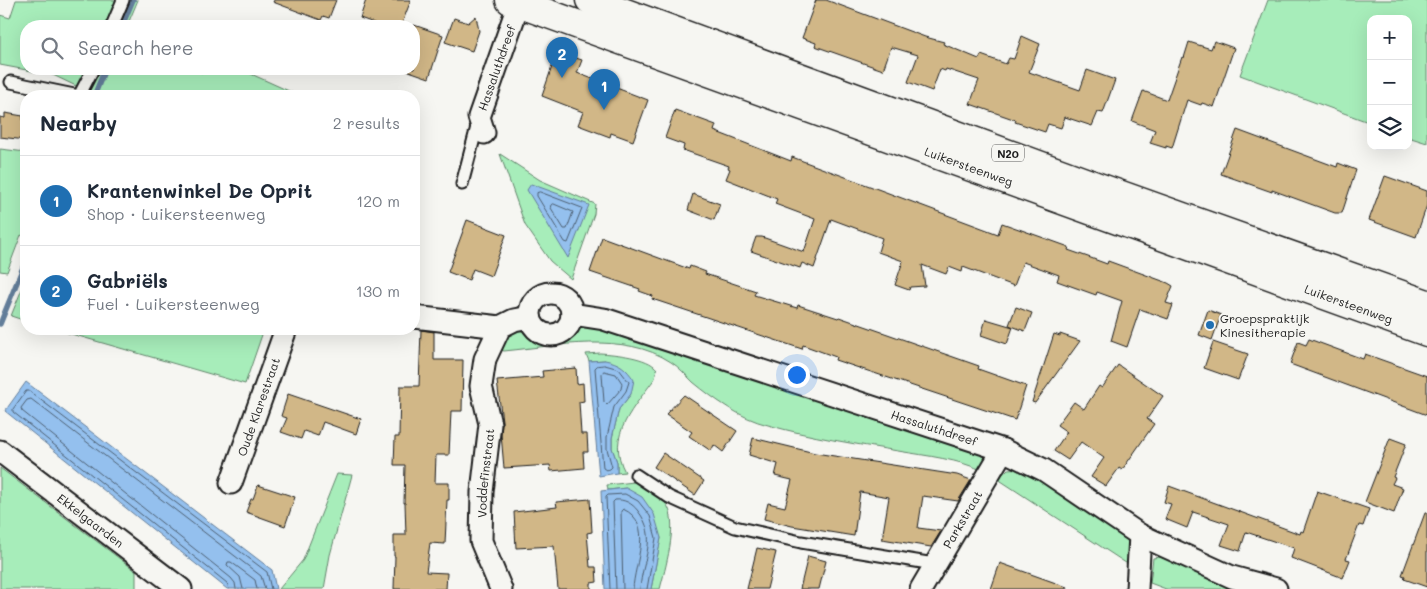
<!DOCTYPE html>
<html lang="en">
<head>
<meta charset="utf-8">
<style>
  :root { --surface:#fff; --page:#f6f6f7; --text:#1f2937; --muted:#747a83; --line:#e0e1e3; --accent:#1f6fb2 }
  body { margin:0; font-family:Mali,sans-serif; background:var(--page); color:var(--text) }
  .controls { position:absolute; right:15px; top:15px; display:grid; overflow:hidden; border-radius:10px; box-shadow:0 5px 20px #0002 }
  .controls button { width:45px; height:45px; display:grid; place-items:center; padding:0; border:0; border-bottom:1px solid var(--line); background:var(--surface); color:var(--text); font:25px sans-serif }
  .you { position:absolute; left:796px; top:374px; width:18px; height:18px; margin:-12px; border:4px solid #fff; border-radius:50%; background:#1a73e8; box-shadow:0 0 0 8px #1a73e833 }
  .badge { display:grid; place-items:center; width:32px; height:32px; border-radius:50%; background:var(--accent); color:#fff; font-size:16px; font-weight:700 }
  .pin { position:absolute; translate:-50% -41px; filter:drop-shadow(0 1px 2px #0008) }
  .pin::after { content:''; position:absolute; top:26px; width:18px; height:15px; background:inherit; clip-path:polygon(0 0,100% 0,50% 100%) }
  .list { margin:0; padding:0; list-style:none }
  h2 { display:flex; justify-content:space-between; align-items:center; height:65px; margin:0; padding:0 20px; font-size:21px }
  h2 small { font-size:16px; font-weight:400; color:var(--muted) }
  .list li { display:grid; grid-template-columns:32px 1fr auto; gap:15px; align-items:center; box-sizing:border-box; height:90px; padding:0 20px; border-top:1px solid var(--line) }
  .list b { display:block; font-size:19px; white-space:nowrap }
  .list p { margin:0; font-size:16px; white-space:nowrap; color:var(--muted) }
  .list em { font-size:16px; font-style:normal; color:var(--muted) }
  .icon { flex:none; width:28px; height:28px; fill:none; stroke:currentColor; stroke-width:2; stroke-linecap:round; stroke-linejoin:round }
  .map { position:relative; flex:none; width:1427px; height:589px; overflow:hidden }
  .search { position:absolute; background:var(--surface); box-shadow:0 5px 20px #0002; left:20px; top:20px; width:400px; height:55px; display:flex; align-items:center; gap:12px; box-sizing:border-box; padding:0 18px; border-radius:20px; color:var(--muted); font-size:19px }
  .panel { position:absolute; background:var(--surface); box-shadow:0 5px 20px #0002; left:20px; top:90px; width:400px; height:245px; border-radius:20px }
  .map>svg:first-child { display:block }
</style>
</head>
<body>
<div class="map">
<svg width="1427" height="589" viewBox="0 0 1427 589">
  <rect width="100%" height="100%" fill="#f6f6f2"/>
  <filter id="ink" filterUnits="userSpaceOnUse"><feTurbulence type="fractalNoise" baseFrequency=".02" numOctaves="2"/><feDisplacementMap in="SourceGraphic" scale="10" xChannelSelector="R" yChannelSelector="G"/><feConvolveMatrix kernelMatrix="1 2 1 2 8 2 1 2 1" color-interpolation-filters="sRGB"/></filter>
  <g filter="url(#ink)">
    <!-- green -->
    <path fill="#a7edba" stroke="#62846b" d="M16 0H138L127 26H26V69H193L202 73 204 69H240L300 96H97L53 75 0 65V15L10 18Z
      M1268 0H1427V143L1408 137V19H1371V123L1240 75Z
      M0 149 26 152V238L21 235 7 272 0 271Z
      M500 154 540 180 595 204 594 214 571 279 550 261 525 225Z
      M26 279V321L11 316Z
      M589 326 626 334 984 455 987 463 986 472C958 459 928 456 898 451 855 444 810 437 768 425 740 418 715 400 693 382 686 375 679 367 671 362 624 331 557 346 504 351L498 349 501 338 517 328C525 333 533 339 542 342 558 347 573 328 589 326Z
      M54 329H264L245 384Z
      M600 353C615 354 648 357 657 369L655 378C635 407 605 435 625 472L617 473V462L612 448V438L619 409 631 394 605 360 589 361 586 354Z
      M0 468 136 571V589H0Z
      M1021 468 1131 540 1135 569 998 479 1008 469Z
      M337 474 352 475 330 555 324 589H279L303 560Z
      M634 482C643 484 651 490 657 496 661 499 666 503 668 507 678 526 665 569 660 589H651L661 538 626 488 608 490 607 485Z
      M1160 557 1215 579 1246 589H1166L1150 583 1153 558Z"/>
    <!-- water -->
    <path fill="#94c0ee" stroke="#647e9a" d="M531 184 589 205 568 258 527 190Z
      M605 360C620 363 626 368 634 380L631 394 619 409 612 438V448L617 462V473L599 476 589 361Z
      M26 382 272 570 276 589H227L5 411Z
      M626 488 642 497 654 514 661 538 651 589H605L601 491Z"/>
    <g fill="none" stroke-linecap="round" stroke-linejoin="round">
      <!-- shore -->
      <path stroke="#4c5e70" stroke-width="1" d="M540 192 582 208 568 243 565 242 537 196V193Z
        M554 204 573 212 567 229H564L551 208 552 205Z
        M605 365 619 369 629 382 626 391 614 407 607 437V449L612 467 610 469 606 470 603 468 595 368 597 366Z
        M604 371 616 374 622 383 621 389 607 405 604 402 602 374Z
        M229 589 227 583 13 412V409L26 391H29L267 572 271 589
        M236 589 235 583 231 578 22 411 21 408 27 400 31 399 261 576 265 589
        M243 589 240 577 227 565 228 562H231L255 580 257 589
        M610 589 606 497 608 495 625 494 638 501 650 516 656 538 647 589
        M616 589 613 502 615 500C624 499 632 503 638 511 659 538 642 559 640 589
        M623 589 621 511 623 509C655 523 634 564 633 589"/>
      <!-- stream -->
      <path stroke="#647e9a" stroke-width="5.5" d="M122 26 133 0
        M94 96 105 69
        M0 324 26 260"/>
    </g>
    <!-- building -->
    <path fill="#d1b787" stroke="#1c1c1c" d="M274 0H336L329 18 323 16 321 20 273 2Z
      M366 0H411L401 26H382L360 18Z
      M816 0H826L925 37 944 42 943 44 979 59 981 55 1006 64 1009 58 1014 59 1022 36 1040 44 1029 72 1080 90 1087 70 1115 80 1103 113 1098 112 1092 126 1065 117 1061 128 1048 124 1045 132 1015 122 1016 120 970 104 979 80 946 69 945 71 940 69 932 91 908 82 918 55 891 47 883 70 815 46 816 43 802 38Z
      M476 16 479 31 472 51 445 42 454 18 468 23Z
      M414 25 443 35 429 78 409 71V69H414Z
      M1214 41 1234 48 1214 107 1202 103 1201 105 1187 100 1172 148 1166 146V148L1150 143 1155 130 1132 121 1143 91 1167 100 1182 57 1184 58 1189 42 1211 49Z
      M557 52 582 60 577 73 648 100 633 141 611 133 610 137 578 125 583 112 542 96Z
      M675 110 716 125 714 131 791 161 792 157 998 234 1002 223 1069 247 1068 250 1088 257 1107 264 1108 261 1168 283 1173 286 1166 303 1173 305 1168 319 1140 309 1127 347 1111 341 1122 301 1097 292 1096 295 1057 281 1059 275 1023 262 1014 286 963 267 962 272 949 267 946 274 922 265 925 286 910 287 909 290 895 285 903 261 878 252 882 238 831 219 814 268 802 263 800 268 751 251 756 237H762L804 252 815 219 775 204 777 199 726 179 730 169 728 168 729 166 683 150 684 145 665 138Z
      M5 113 23 116V120H26V140L0 137V117L5 118Z
      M1237 130 1337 167 1338 163 1356 170 1342 213H1335L1272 190V192L1221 174Z
      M1385 176 1427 191V205L1416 237 1369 220Z
      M693 194 720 204 714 220 688 210Z
      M467 220 506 235 491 276 473 269 469 280 448 272Z
      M602 237 689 269 690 266 706 272 705 274 756 291 754 295 797 308 798 305 838 318 839 317 979 366 978 369 1026 386 1015 420 835 360 836 357 803 345 802 349 652 299 653 296 639 291 640 289 590 272Z
      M1016 307 1032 313 1025 331 1009 325Z
      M1208 310 1221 315 1212 340 1199 335Z
      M986 319 1013 327 1007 344 981 335Z
      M421 330 434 332V360H463L462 411H451L449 455H436L435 483H449V500H447L445 544 430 543 426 572 447 573 446 589H394L395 556H394V535H406L405 503H404L405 465H394L395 437H399L400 386H419Z
      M1054 334 1060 336V334L1080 341 1035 403 1032 402Z
      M1309 339 1363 359 1365 354 1427 376V415L1290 364 1298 342 1306 345Z
      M1213 342 1248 354 1238 380 1204 368Z
      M1118 365 1163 396 1147 419 1154 424 1122 470 1119 468 1106 486 1091 477 1104 458 1081 442 1068 460 1054 451 1067 432 1057 425 1074 402 1084 409 1099 386 1102 388Z
      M576 368 577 384 583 383 584 401 579 402 581 434H587L588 452H583L584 468 551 471 550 465 504 468 501 434 502 421 497 381 543 377 542 371Z
      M288 394 361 419 356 434 323 422 318 436 304 431 301 439 281 432 287 418 281 416Z
      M684 395 737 431 723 452 714 445 711 451 689 436 692 432 666 414Z
      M753 438 815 453 957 475 971 480 958 501 923 496 918 528 941 531 931 547 882 539 889 497 860 492 854 536 792 526 764 519 768 503 785 507 792 480 775 476 778 464 749 455Z
      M1390 438 1406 444 1393 477 1395 478 1392 484 1403 488 1394 513 1365 502Z
      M663 453 704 481 695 495 654 467Z
      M258 485 295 497 285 526 246 512 251 499H253Z
      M1169 486 1300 534 1301 531 1303 532 1317 491 1369 509 1363 526 1359 525 1346 559 1350 560 1343 578 1291 558 1294 548 1246 532 1240 551 1221 545 1229 524 1193 512 1187 528 1165 519 1171 504 1164 502Z
      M590 499 592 532 587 533 590 567H596L597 582 591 583V589H558L554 546 516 548 514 512 557 507 556 502Z
      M1425 513H1427V587L1404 579 1405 576 1402 575Z
      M757 548 776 552 767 589H747Z
      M808 556 826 561 819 589H800Z
      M1000 563 1067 587 1066 589H991Z"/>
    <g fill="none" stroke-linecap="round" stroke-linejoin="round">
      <!-- service casing -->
      <g stroke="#1c1c1c" stroke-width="15">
        <path id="service" d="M112 26 123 0
          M11 82 79 96
          M79 96 93 69
          M462 184 478 123
          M636 475 669 497 735 527 801 542 934 564"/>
      </g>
      <!-- minor casing -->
      <g stroke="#1c1c1c" stroke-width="25">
        <g id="minor">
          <path id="s1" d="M484 133 479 117 519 3"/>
          <circle cx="551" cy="314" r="21"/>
          <path id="s2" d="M572 314 604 319 1003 450 1044 470 1140 535 1232 577 1276 589"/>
          <path d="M414 317 500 327"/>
          <path id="s3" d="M0 451 181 589"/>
          <path id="s4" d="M231 483 286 329"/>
          <path id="s5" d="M501 589 481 541 482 492 490 424 481 386 485 359 500 327 514 320 530 317"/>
          <path id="s6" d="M921 589 1003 450"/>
          <path d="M1137 589 1140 535"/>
        </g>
      </g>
      <!-- primary casing -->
      <g stroke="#1c1c1c" stroke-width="31">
        <g id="primary">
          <path id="s7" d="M510 0 1427 332"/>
          <path d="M590 0 1101 188 1427 304"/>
        </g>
      </g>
      <!-- service -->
      <use href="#service" stroke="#f6f6f2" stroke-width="11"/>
      <!-- minor -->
      <use href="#minor" stroke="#f6f6f2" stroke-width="21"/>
      <!-- primary -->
      <use href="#primary" stroke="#f6f6f2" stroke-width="28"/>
    </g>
  </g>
  <!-- markers -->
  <circle fill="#1f6fb2" stroke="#f6f6f2" stroke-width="2" cx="1210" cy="325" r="5"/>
  <g text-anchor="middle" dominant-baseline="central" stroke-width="4" stroke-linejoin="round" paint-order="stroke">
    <!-- shield labels -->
    <rect fill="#f6f6f2" stroke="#5d5d5c" stroke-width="1" x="992" y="144.5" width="32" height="17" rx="4"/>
    <g font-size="11" font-weight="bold" fill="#1c1c1c">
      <text x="1008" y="153">N20</text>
    </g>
    <!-- street labels -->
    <g font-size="12" fill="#1c1c1c" stroke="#f6f6f2">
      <text stroke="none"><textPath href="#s1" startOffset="69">Hassaluthdreef</textPath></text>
      <text stroke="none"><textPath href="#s7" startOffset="488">Luikersteenweg</textPath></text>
      <text stroke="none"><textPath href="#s7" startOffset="892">Luikersteenweg</textPath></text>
      <text stroke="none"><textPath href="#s4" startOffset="81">Oude Klarestraat</textPath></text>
      <text stroke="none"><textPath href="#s2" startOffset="380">Hassaluthdreef</textPath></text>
      <text stroke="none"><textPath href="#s5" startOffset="120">Voddefinstraat</textPath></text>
      <text stroke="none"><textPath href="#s6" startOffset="81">Parkstraat</textPath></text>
      <text stroke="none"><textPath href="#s3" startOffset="114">Ekkelgaarden</textPath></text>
    </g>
    <!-- poi labels -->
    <g font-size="12" fill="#1c1c1c" stroke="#f6f6f2" text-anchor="start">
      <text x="1220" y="318">Groepspraktijk<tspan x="1220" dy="14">Kinesitherapie</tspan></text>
    </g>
  </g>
</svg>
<div class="controls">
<button>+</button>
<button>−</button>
<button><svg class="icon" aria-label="layers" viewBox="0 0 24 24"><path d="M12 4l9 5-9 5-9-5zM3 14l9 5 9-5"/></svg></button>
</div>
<div class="you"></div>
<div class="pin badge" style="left:604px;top:110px">1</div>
<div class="pin badge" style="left:562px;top:78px">2</div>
<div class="search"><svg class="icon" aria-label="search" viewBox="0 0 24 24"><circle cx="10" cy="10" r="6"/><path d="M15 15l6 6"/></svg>Search here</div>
<section class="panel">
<h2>Nearby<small>2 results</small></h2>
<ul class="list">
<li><span class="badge">1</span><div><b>Krantenwinkel De Oprit</b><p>Shop · Luikersteenweg</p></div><em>120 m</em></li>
<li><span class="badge">2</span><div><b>Gabriëls</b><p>Fuel · Luikersteenweg</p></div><em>130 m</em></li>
</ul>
</section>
</div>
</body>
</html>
